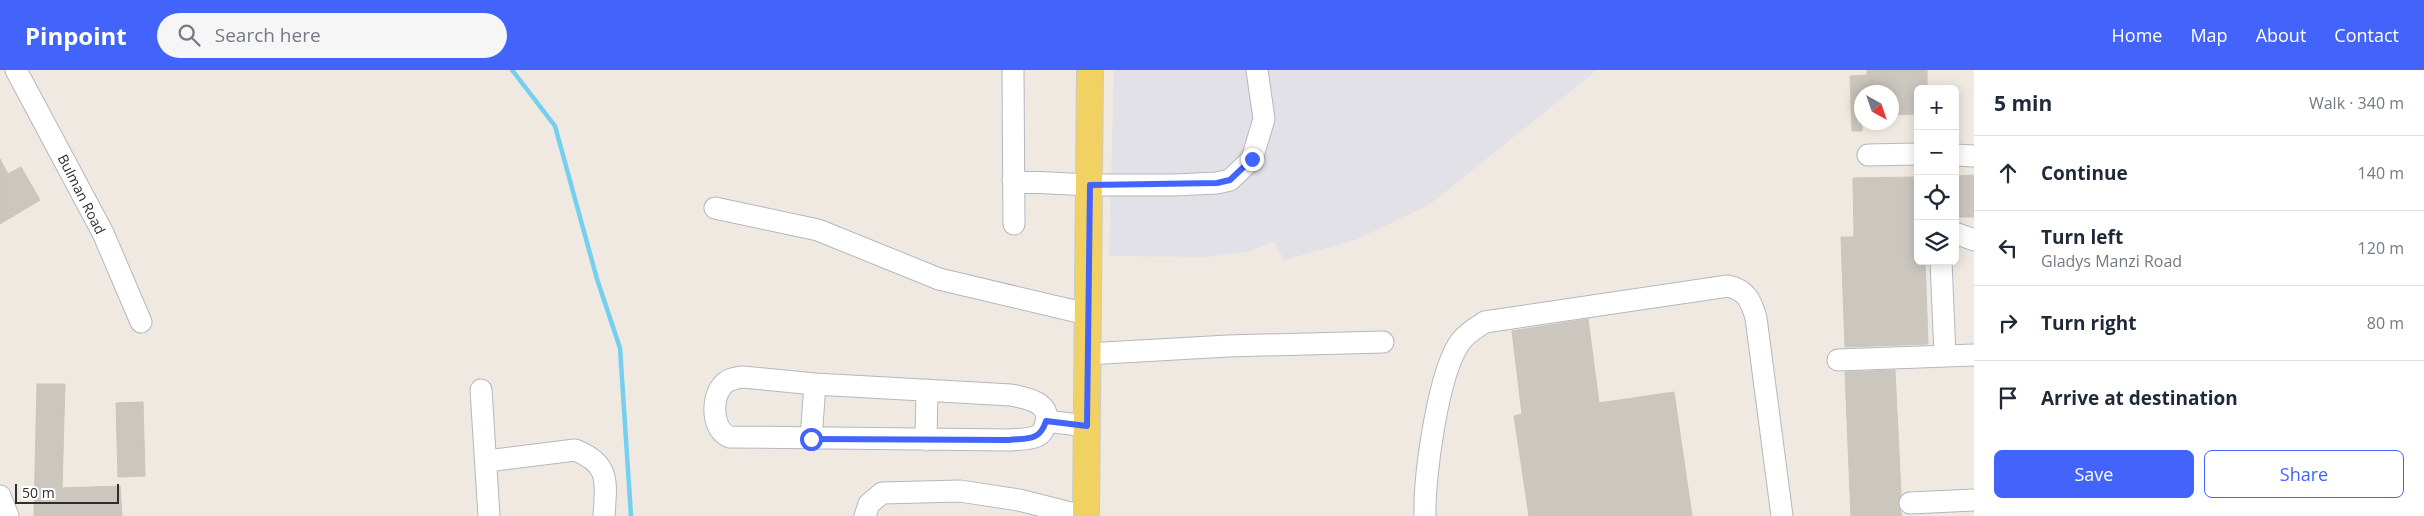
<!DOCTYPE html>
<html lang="en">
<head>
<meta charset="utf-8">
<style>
  :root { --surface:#fff; --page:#f6f6f7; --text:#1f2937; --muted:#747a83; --line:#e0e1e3; --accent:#4264fb }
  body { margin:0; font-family:"Open Sans",sans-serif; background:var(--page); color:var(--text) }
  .controls { position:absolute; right:15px; top:15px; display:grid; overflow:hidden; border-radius:8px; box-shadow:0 2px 12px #0003 }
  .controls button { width:45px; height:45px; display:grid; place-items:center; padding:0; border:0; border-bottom:1px solid var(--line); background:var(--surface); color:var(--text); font:25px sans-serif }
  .compass { position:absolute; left:1854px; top:15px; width:45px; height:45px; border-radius:50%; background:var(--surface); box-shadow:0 2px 12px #0003; rotate:140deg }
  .scale { position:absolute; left:15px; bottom:12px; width:104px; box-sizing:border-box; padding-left:5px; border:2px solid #2e2e2e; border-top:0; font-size:14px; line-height:18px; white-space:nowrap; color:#2e2e2e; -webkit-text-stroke:4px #fff; paint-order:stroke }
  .stop { position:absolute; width:15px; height:15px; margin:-11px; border:4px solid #4264fb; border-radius:50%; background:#fff }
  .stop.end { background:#4264fb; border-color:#fff; box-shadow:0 1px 5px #0008 }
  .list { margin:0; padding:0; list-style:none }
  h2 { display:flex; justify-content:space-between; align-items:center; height:65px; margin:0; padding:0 20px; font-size:21px }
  h2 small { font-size:16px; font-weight:400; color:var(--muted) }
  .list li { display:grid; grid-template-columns:32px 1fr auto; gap:15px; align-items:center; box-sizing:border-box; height:75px; padding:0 20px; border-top:1px solid var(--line) }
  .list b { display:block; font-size:19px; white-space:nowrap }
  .list p { margin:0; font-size:16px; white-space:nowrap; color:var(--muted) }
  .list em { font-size:16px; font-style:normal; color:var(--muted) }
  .actions { display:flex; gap:10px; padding:15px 20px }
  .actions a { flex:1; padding:11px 0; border:1px solid var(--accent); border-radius:8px; text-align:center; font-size:18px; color:var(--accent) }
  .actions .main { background:var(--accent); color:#fff }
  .icon { flex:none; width:28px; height:28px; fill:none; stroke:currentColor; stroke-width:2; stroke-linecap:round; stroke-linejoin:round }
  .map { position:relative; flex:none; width:1974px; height:446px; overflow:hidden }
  header { display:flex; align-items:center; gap:30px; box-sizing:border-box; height:70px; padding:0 25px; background:var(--accent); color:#fff }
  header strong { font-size:24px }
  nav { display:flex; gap:28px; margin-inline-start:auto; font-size:18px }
  .search { width:350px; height:45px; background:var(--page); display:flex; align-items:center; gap:12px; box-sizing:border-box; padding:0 18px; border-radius:28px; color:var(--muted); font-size:19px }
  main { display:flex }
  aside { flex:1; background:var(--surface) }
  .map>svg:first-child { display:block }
</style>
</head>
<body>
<header>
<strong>Pinpoint</strong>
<div class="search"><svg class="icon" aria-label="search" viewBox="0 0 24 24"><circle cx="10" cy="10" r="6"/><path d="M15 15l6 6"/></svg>Search here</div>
<nav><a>Home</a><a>Map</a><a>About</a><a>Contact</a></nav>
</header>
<main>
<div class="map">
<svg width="1974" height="446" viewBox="0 0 1974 446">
  <rect width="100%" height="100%" fill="#efe9e1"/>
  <!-- industrial -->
  <path fill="#e3e1e8" d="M1114 0H1597L1429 135 1355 170 1284 190 1274 171 1251 181 1207 187 1109 186Z"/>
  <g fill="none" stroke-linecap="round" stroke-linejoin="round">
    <!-- stream -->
    <path stroke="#75cff0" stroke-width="4.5" d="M512 0 555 56 597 209 620 278 631 446"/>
  </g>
  <!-- building -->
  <path fill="#cbc7bf" stroke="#cbc5ba" d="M1867 0H1927V19H1918V44L1892 45V22H1862V61H1852L1850 6 1867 5Z
    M0 89 8 104 21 97 40 130 0 154Z
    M1974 105V147H1955V106Z
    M1918 107V191H1925L1928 274 1845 277 1841 167H1854L1853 108Z
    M1588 249 1599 333 1674 322 1692 446H1529L1514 346 1522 344 1512 261Z
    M1895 300 1901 424 1898 433 1902 446H1851L1845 302Z
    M37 314H65L62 418 120 416 122 446H34Z
    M143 332 145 406 118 407 116 333Z"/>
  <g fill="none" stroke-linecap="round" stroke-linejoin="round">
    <!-- minor casing -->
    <g stroke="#b4b7c1" stroke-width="23">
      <path id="minor" d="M16 0 103 163 141 252
        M1013 0 1014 154
        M1868 85 1918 84
        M1955 85 1974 86
        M1013 111 1089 115H1174L1217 113 1230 110 1252 89 1264 49 1257 0
        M715 138 818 160 939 209 1087 244
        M1955 163 1974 170
        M1941 191 1945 286
        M1087 284 1228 276 1383 272
        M1838 290 1974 285
        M743 307 815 314 1011 325C1026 328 1051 332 1046 353 1044 359 1042 364 1037 366 1029 370 1018 369 1009 370L730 367C712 361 711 330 722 316 727 309 735 308 743 307Z
        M481 320 489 446
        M1046 351 1087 356
        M811 369 815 314
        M926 370 927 320
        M487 391 575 380C611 394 606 413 604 446
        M0 426 8 446
        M1910 433 1974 430
        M865 446 869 434 882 423 960 421 1019 430 1082 446
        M1425 446C1424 407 1438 301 1461 271 1467 263 1477 257 1485 252L1728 216C1746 220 1751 230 1756 248L1782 446"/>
    </g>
    <!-- major casing -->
    <g stroke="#c9c9c9" stroke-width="28">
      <path id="major" d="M1086 446 1090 0"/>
    </g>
    <!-- minor -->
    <use href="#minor" stroke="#fff" stroke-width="21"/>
    <!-- major -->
    <use href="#major" stroke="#f2d163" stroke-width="26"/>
  </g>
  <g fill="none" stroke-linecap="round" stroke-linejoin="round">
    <!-- route -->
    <path stroke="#4264fb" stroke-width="6" d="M811 369 1009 370C1028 368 1040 371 1046 351L1087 356 1090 115 1217 113 1230 110 1252 89"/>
  </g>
  <g text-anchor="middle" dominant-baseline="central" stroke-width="4.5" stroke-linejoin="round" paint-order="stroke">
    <!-- street labels -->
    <g font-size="14" fill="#2e2e2e" stroke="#fff">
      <text transform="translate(82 124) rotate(63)">Bulman Road</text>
    </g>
  </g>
</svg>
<div class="controls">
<button>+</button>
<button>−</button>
<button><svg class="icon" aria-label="locate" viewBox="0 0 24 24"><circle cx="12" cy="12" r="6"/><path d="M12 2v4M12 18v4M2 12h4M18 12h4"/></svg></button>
<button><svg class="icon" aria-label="layers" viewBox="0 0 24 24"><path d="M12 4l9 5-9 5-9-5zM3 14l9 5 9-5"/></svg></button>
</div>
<svg class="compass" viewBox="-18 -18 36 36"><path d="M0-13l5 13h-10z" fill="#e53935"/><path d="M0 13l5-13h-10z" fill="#747a83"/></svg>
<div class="scale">50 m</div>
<div class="stop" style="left:811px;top:369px"></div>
<div class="stop end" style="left:1252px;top:89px"></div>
</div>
<aside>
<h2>5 min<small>Walk · 340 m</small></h2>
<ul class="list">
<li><svg class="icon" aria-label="ahead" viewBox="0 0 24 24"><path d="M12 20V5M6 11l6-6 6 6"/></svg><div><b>Continue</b></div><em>140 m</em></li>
<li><svg class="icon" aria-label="left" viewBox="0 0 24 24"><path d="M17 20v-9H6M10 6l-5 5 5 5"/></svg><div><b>Turn left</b><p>Gladys Manzi Road</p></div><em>120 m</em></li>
<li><svg class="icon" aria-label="right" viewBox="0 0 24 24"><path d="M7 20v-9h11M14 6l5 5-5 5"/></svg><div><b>Turn right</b></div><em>80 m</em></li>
<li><svg class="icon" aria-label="arrive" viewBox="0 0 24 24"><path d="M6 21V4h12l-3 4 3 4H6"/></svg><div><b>Arrive at destination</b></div></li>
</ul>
<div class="actions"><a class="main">Save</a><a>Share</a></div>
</aside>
</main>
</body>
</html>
